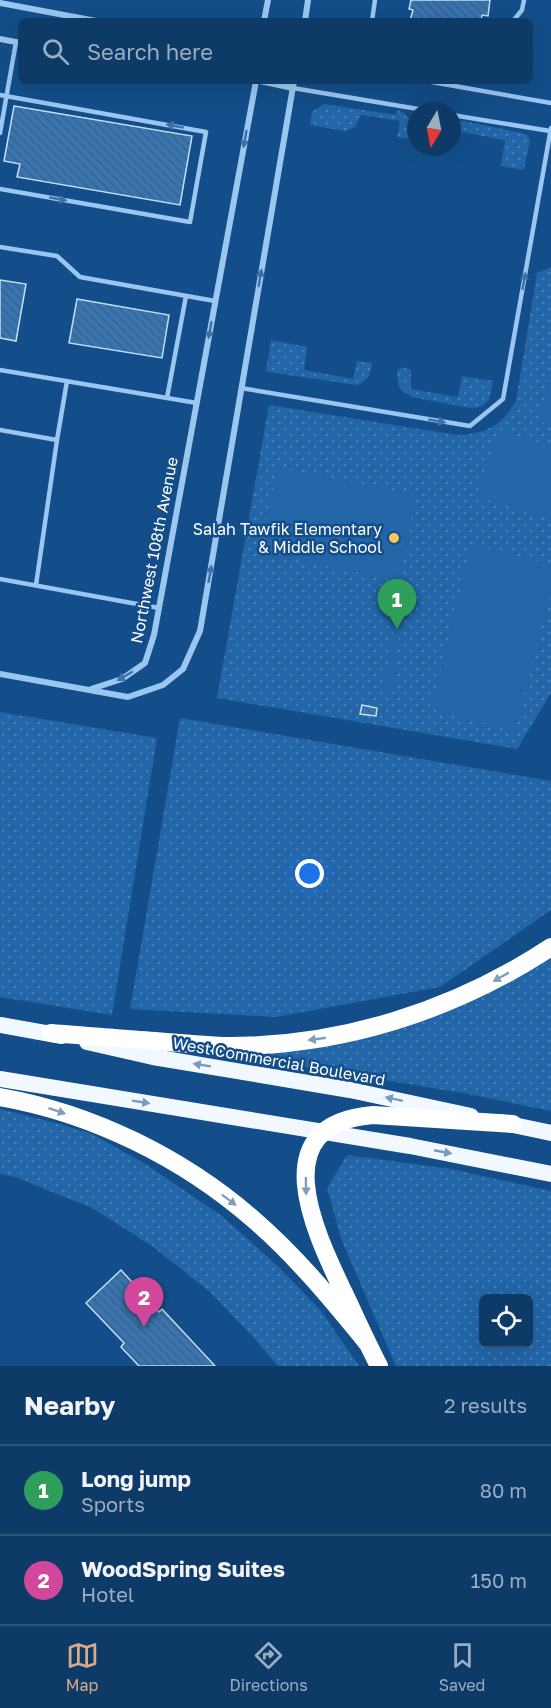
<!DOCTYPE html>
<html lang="en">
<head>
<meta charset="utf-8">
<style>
  :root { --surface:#0e3a68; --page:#1c4571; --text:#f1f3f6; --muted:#9badc0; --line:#2e547c; --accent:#d6ab8b }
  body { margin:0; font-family:"Golos Text",sans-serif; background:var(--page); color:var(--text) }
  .controls { position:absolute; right:18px; bottom:18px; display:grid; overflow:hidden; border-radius:9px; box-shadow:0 6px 24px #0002 }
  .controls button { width:54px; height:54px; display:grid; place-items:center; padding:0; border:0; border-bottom:2px solid var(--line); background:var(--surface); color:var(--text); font:30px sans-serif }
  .compass { position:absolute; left:407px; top:102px; width:54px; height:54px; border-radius:50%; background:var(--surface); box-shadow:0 6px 24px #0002; rotate:190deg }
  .you { position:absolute; left:310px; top:874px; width:21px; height:21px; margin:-15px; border:4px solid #fff; border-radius:50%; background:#1a73e8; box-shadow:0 0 0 9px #1a73e833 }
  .badge { display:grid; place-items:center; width:39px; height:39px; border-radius:50%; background:var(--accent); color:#fff; font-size:20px; font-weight:700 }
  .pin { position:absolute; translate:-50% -50px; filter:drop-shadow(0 2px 3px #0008) }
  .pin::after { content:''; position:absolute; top:32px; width:21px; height:18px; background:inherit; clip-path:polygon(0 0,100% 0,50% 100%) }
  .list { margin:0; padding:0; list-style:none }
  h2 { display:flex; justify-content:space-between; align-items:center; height:78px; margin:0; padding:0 24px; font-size:26px }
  h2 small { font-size:20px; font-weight:400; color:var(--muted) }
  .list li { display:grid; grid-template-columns:39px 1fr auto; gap:18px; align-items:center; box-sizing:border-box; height:90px; padding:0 24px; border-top:2px solid var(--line) }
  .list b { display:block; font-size:22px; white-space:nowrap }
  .list p { margin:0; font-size:20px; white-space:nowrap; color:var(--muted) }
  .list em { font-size:20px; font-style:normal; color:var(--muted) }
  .icon { flex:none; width:33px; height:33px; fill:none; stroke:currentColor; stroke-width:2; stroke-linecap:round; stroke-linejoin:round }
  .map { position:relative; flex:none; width:551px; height:1366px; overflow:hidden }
  .search { position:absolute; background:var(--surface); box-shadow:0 6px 24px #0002; left:18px; right:18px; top:18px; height:66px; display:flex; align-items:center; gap:15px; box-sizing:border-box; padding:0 21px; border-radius:9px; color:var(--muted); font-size:22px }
  .sheet { height:258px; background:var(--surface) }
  nav { display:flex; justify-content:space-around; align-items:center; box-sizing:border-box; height:84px; border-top:2px solid var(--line); background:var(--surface); font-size:16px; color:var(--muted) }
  nav a { display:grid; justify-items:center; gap:3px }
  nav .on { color:var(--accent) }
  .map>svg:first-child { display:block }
</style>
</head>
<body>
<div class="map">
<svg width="551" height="1366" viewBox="0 0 551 1366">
  <defs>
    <pattern id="grass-dots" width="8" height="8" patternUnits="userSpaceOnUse" patternTransform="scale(1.5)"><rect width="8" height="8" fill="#2266a8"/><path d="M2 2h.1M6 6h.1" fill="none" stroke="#437db5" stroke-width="1.8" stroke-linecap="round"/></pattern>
    <pattern id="building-back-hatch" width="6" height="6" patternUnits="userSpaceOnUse" patternTransform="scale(1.5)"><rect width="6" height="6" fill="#3775b2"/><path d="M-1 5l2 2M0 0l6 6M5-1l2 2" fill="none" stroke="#42607f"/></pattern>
  </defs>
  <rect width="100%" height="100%" fill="#134e8a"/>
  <!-- grass -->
  <path fill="url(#grass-dots)" fill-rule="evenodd" d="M324 104 396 115 397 110C411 114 413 127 412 139L397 137 400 121 361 115 355 127 345 131 310 125 312 112Z
    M463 121 522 133 527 135 530 140 524 170 501 166 505 140 456 131 453 149 439 147H452V124Z
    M551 267V693L517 749 217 698 269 405 457 435C485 434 502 426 516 401L537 273Z
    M271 340 307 347 304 370 353 379 357 361 372 363C370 375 369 381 356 385L269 372 266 371Z
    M401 367 411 370V389L458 397 462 376 493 381 489 400 481 407 470 408 412 397 401 390 398 383 397 372Z
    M0 712 157 738 112 1015 0 997Z
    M180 718 551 781V910L440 987 276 1017 130 1009Z
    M551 953V1111L463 1093 230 1055 422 1019 498 988Z
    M0 1109 60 1124 92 1134 147 1165 222 1216 281 1269 321 1311 359 1366H278L255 1339 209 1291 152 1246 92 1208 15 1177 0 1174Z
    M347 1155 451 1169 551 1191V1366H396L342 1241 327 1188ZM484 1298H528V1344H484Z"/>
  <!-- garden -->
  <path fill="#2266a8" d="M551 371V425L539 422Z
    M501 432H507L551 450 550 519 478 497 497 436Z
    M278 468 416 495 399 581 259 552Z
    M471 545 551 564V591L515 731 431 709Z
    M401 586 408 588 394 671 396 672 392 694 381 692 385 671 387 670Z"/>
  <!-- building -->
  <path fill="url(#building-back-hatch)" stroke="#c1dffc" stroke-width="1.5" d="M411 0H490L488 16 482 15 481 21H410L413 10 409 9Z
    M14 106 192 136 180 205 17 177 20 164 4 161Z
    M0 280 26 284 16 341 0 338Z
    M77 299 169 315 162 358 69 343Z
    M362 705 377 708 376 716 360 714Z
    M121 1270 159 1312 162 1309 215 1366H139L121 1347 124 1343 86 1303Z"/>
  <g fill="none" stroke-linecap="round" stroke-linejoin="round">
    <!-- service -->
    <path stroke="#9ac6f0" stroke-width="4.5" d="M372 21 375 0
      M513 21 522 10 524 0
      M426 81 551 103
      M293 88 430 111
      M0 95 206 132 190 222 0 189
      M452 115 550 131
      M0 133 16 42
      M0 247 57 256 80 277 215 301
      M0 370 197 403
      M241 388 470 426 503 399 551 128
      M167 398 186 296
      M0 430 57 440 67 381
      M0 579 159 608
      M36 585 57 440"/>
    <!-- minor -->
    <path stroke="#9ac6f0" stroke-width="6" d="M0 3 96 21
      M264 21 268 0
      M305 21 308 0
      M0 39 21 43
      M260 81 293 88
      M0 674 128 697 163 685 183 669 200 631 294 81
      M91 689 122 679 145 663 154 635 256 81"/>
    <!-- trunk -->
    <path stroke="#f1f8ff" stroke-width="16" d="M0 1025 62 1036
      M87 1042 153 1057 350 1090 471 1116
      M0 1079 410 1146 551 1174
      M499 1122 551 1133"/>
    <!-- motorway -->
    <path stroke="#fff" stroke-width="18" d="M51 1033C85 1036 120 1038 155 1041 178 1043 201 1045 224 1046 340 1047 454 1011 551 947
      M0 1097C92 1113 183 1158 253 1219 296 1256 332 1300 368 1344
      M379 1366C366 1341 355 1316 343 1291 314 1230 263 1124 373 1115L513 1124"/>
  </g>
  <!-- one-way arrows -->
  <defs><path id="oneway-solid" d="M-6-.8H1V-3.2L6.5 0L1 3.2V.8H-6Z" transform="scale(1.5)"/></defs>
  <g fill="#3c72a9">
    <use href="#oneway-solid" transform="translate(175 126) rotate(-170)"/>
    <use href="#oneway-solid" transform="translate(245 139) rotate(100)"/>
    <use href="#oneway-solid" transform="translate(58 199) rotate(10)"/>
    <use href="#oneway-solid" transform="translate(260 278) rotate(-81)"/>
    <use href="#oneway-solid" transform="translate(524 281) rotate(-80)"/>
    <use href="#oneway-solid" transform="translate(210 330) rotate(100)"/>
    <use href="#oneway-solid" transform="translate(437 421) rotate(10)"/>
    <use href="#oneway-solid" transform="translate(210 574) rotate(-80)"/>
    <use href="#oneway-solid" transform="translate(125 676) rotate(150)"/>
  </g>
  <g fill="#7d9ebf">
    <use href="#oneway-solid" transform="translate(501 977) rotate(151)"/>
    <use href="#oneway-solid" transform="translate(317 1039) rotate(172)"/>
    <use href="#oneway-solid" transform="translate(57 1111) rotate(18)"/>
    <use href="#oneway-solid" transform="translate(306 1186) rotate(89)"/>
    <use href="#oneway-solid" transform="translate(229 1200) rotate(37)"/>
  </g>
  <g fill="#779abf">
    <use href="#oneway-solid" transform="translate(202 1065) rotate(-171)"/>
    <use href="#oneway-solid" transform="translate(394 1099) rotate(-168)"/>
    <use href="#oneway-solid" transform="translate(141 1102) rotate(9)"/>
    <use href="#oneway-solid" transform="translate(443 1152) rotate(11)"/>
  </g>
  <!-- markers -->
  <circle fill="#ffc559" stroke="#134e8a" stroke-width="2" cx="394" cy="538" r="6"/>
  <g text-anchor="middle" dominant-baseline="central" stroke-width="5" stroke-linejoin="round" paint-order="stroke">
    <!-- poi labels -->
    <g font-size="16" fill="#fff" stroke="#134e8a" text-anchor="end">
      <text x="382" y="529">Salah Tawfik Elementary<tspan x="382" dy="18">&amp; Middle School</tspan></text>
    </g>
    <!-- street labels -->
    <g font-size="16" fill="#fff" stroke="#134e8a">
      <text transform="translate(154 550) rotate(-79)">Northwest 108th Avenue</text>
      <text transform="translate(279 1061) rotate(10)">West Commercial Boulevard</text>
    </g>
  </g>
</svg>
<div class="controls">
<button><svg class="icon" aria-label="locate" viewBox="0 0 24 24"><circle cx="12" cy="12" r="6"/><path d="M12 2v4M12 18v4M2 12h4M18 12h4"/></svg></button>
</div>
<svg class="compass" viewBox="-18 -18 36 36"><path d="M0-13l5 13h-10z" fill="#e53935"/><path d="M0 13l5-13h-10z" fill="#9badc0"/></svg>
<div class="you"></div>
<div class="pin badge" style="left:397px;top:629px;background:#2e9e5b">1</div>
<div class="pin badge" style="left:144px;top:1327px;background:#d1479c">2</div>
<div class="search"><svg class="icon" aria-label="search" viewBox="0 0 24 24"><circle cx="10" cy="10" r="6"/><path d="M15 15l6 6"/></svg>Search here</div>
</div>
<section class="sheet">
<h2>Nearby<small>2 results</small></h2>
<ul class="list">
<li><span class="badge" style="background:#2e9e5b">1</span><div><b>Long jump</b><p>Sports</p></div><em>80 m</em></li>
<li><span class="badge" style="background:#d1479c">2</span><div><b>WoodSpring Suites</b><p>Hotel</p></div><em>150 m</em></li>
</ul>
</section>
<nav>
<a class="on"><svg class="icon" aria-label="map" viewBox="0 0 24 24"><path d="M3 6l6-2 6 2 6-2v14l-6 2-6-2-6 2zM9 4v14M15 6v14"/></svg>Map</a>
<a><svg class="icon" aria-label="directions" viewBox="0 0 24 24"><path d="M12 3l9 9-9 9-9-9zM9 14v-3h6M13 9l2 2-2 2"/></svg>Directions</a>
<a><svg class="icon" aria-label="saved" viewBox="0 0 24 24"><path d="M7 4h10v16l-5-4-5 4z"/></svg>Saved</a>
</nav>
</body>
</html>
